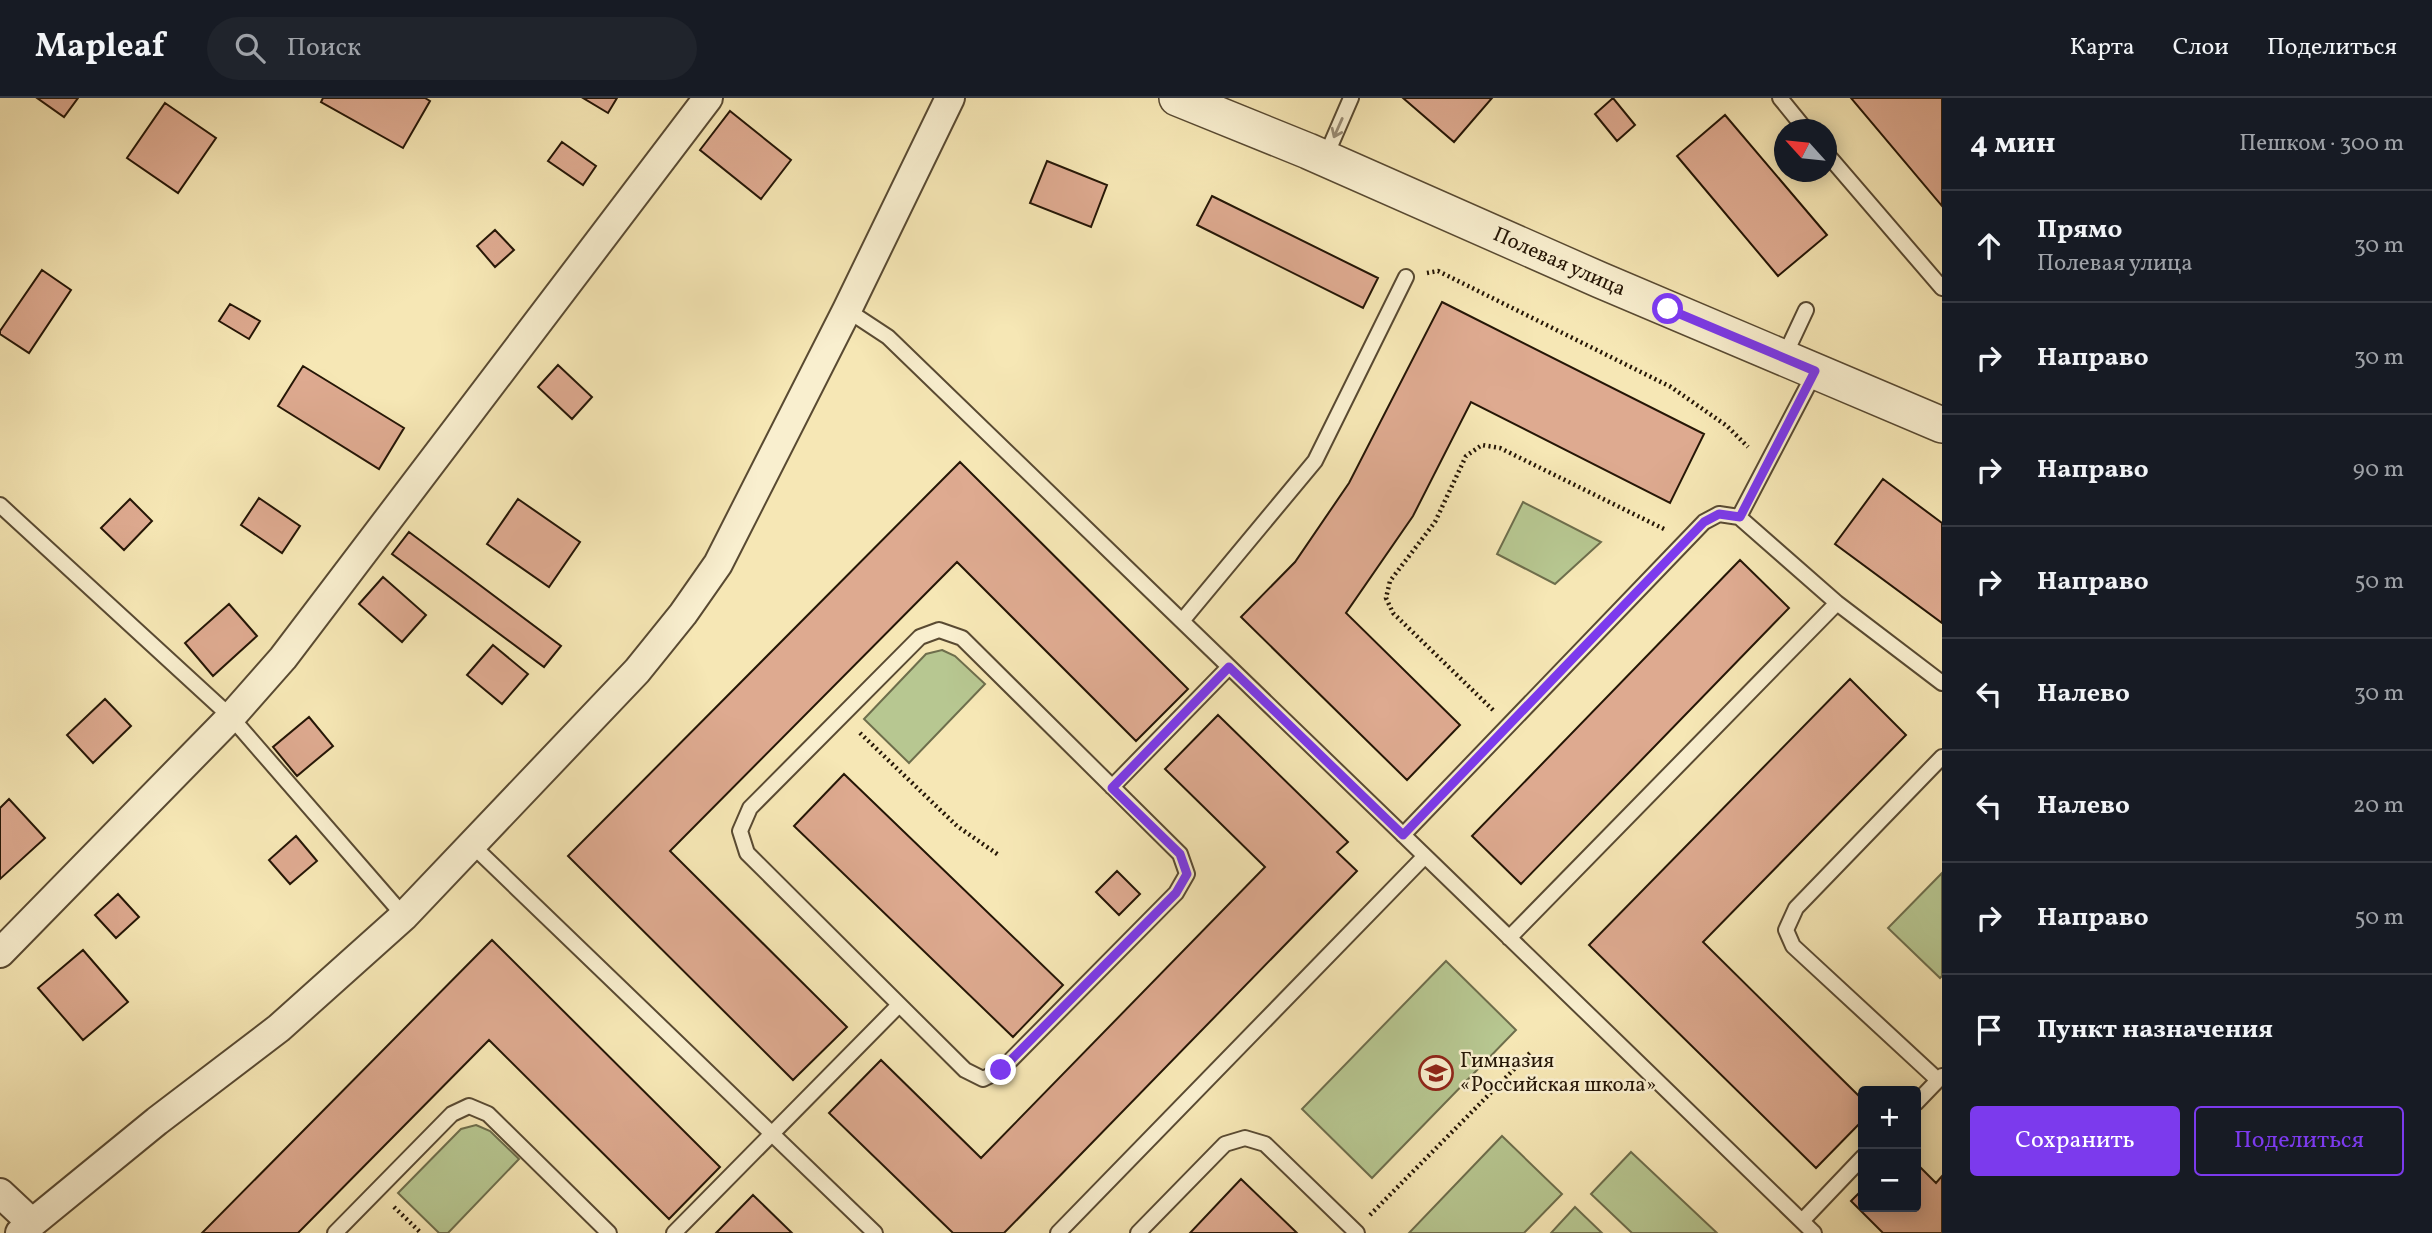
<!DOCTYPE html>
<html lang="ru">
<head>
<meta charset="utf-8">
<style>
  :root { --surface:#171b24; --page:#20242c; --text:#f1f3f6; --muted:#9ea1a6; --line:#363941; --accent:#7c3aed }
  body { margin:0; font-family:Vollkorn,serif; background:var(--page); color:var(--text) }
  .controls { position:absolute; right:21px; bottom:21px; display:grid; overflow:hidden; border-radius:7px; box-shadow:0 4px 18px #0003 }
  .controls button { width:63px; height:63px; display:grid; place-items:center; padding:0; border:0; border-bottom:2px solid var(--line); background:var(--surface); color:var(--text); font:35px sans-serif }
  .compass { position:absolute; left:1774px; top:21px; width:63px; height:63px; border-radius:50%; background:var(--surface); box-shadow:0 4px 18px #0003; rotate:297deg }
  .stop { position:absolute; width:21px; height:21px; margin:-16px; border:5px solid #7c3aed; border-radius:50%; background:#fff }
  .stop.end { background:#7c3aed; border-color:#fff; box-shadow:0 2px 7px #0008 }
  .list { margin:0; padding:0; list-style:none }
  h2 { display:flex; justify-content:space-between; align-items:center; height:91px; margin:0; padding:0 28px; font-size:30px }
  h2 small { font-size:23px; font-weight:400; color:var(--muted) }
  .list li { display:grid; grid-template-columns:46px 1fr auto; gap:21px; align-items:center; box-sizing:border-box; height:112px; padding:0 28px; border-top:2px solid var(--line) }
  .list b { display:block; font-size:26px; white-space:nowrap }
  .list p { margin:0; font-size:23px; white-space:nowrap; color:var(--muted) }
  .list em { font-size:23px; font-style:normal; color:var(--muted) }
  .actions { display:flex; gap:14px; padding:21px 28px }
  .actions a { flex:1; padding:16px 0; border:2px solid var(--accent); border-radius:7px; text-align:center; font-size:24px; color:var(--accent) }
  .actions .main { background:var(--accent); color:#fff }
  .icon { flex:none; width:38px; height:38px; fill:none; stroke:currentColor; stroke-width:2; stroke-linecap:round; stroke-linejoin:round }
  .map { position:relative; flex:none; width:1942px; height:1135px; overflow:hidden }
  header { display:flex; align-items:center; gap:42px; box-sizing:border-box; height:98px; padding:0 35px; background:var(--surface); border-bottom:2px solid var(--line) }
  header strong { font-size:33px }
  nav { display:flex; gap:38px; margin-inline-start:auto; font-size:24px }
  .search { width:490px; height:63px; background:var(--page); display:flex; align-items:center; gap:18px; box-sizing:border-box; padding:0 24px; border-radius:38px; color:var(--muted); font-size:26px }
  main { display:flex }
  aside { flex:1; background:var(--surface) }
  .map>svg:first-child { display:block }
</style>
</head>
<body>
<header>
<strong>Mapleaf</strong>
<div class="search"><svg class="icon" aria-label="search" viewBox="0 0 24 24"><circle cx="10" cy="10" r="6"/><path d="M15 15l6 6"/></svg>Поиск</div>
<nav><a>Карта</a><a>Слои</a><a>Поделиться</a></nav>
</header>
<main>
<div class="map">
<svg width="1942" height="1135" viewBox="0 0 1942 1135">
  <rect width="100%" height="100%" fill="#f6e7b5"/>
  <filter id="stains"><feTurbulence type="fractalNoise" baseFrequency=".00286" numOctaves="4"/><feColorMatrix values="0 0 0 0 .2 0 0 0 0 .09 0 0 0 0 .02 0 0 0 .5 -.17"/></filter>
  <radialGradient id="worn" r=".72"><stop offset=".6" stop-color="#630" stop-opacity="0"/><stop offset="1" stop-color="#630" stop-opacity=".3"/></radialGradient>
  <!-- green -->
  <path fill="#b7c791" stroke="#6e6e4c" stroke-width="2" d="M1523 404 1601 444 1555 486 1497 456Z
    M942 552 955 558 985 586 909 665 864 621 926 556Z
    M1942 775V878L1940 880 1888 830Z
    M1446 863 1516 932 1372 1080 1302 1011Z
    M476 1027 490 1033 519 1061 448 1135H439L398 1095 461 1031Z
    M1502 1038 1562 1096 1524 1135H1409Z
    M1631 1054 1717 1135H1632L1591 1096Z
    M1575 1109 1602 1135H1551Z"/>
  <!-- building -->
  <path fill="#deaa90" stroke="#251606" stroke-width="2" d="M37 0H78L64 19Z
    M323 0H425L430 3 403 50 321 4Z
    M583 0H617L608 15Z
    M1403 0H1492L1454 44Z
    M1613 0 1635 27 1617 43 1595 16Z
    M1851 0H1942V108Z
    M165 5 216 40 178 95 127 60Z
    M730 13 791 62 761 101 700 52Z
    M1725 17 1827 137 1778 178 1677 58Z
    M562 44 596 68 583 87 548 63Z
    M1047 63 1107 87 1091 129 1030 105Z
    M1212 98 1378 180 1363 210 1197 127Z
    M495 132 514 152 495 169 477 148Z
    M42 172 71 192 29 255 0 236V233Z
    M1442 204 1704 336 1670 405 1471 304 1413 418 1346 515 1460 627 1407 682 1241 519 1295 464 1349 385Z
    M230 206 260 223 249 241 219 223Z
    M558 267 592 299 572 321 538 289Z
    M303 268 404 330 379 371 278 308Z
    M960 364 1188 591 1136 643 957 464 670 753 847 929 793 982 568 758Z
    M1883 381 1942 425V525L1835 446Z
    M259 400 300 428 282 455 241 427Z
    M130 401 152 423 124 452 101 430Z
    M518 401 580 444 549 489 487 446Z
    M409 434 561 548 544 569 392 456Z
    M1740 462 1789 510 1521 786 1472 738Z
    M383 479 426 517 402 544 359 506Z
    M229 506 257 538 213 578 185 545Z
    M493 547 528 576 502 606 467 577Z
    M1850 581 1906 637 1703 844 1863 1002V1022L1816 1070 1589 847Z
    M105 601 131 628 93 665 67 637Z
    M1218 617 1348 744 1337 754 1357 773 1004 1135H953L829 1015 881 962 981 1060 1265 769 1165 671Z
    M309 619 333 648 297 678 273 649Z
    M844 676 1063 887 1013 939 794 728Z
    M9 701 45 740 0 781V710Z
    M296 738 317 763 290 786 269 762Z
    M1117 773 1140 796 1119 817 1096 794Z
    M118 796 139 819 116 840 95 817Z
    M492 842 720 1069 669 1121 489 942 298 1135H202Z
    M83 852 128 904 83 942 38 890Z
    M1916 1065 1936 1085 1942 1078V1135H1883L1851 1103 1863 1091V1109H1916Z
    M1241 1081 1297 1135H1190Z
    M753 1097 792 1135H716Z"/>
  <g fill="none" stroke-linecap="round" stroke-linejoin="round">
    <!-- service casing -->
    <g stroke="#594a32" stroke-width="18">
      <path id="service" d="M1780 0 1806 32
        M1826 55 1942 190
        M1325 60 1351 0
        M847 212 888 239 1425 758
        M1784 259 1806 212
        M0 407 231 619 404 818
        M1739 419 1815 274
        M1182 523 1315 363 1406 179
        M939 532 962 540 1180 756 1187 776 1176 795 1001 972 983 981 965 972 747 755 740 733 750 710 920 539Z
        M1112 689 1229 569
        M1403 737 1704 424 1719 416 1739 419 1837 505 1942 585
        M472 747 875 1135
        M1509 840 1837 505
        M1938 982 1793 848 1786 832 1796 810 1942 659
        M1916 1005 1942 978
        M1802 1123 1863 1059
        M335 1135 452 1016 469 1008 488 1016 609 1135
        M674 1135 899 907
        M1058 1135 1425 758 1814 1135
        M1138 1135 1225 1046 1245 1040 1265 1046 1357 1135"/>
    </g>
    <!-- minor casing -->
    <g stroke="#594a32" stroke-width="32">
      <path id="minor" d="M0 855 231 619 283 560 708 0
        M0 1095 32 1125
        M20 1135 157 1023 279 930 404 818 637 573 683 516 718 466 847 212 950 0"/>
    </g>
    <!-- tertiary casing -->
    <g stroke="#594a32" stroke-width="38">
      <g id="tertiary">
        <path id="s1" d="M1177 0 1308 53 1600 182 1942 327"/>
      </g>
    </g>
    <!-- path -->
    <path stroke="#251606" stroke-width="4.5" stroke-dasharray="2 3.5" stroke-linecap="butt" d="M1427 175 1438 173 1671 289 1727 328 1748 349
      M1493 612 1393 515 1386 500 1390 483 1435 424 1466 358 1482 347 1500 350 1664 431
      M860 635 957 728 1000 758
      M394 1109 421 1135
      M1370 1117 1532 953"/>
    <!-- service -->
    <use href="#service" stroke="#f9efcf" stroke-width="14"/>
    <!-- minor -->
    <use href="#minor" stroke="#f9efcf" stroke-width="28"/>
    <!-- tertiary -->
    <use href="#tertiary" stroke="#f9efcf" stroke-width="35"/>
  </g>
  <!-- one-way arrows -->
  <defs><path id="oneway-shaft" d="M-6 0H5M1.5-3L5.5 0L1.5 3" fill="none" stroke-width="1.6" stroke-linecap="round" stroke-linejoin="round" transform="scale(1.75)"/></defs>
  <use stroke="#9a8d75" href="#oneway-shaft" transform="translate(1338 30) rotate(114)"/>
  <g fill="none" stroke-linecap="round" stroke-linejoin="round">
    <!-- route -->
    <path stroke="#7c3aed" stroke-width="9" d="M1001 972 1176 795 1187 776 1180 756 1112 690 1229 569 1403 737 1704 424 1719 416 1740 419 1815 273 1668 211"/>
  </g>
  <!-- icons -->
  <defs>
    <g id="school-ring" transform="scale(1.75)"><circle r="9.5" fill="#f9efcf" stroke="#8f2418" stroke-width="1.5"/><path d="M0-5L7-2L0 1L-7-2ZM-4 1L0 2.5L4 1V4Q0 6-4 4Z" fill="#8f2418"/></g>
  </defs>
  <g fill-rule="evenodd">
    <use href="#school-ring" x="1436" y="975"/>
  </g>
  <g text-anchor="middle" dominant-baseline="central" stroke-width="5" stroke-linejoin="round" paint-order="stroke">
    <!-- street labels -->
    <g font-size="21" fill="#251606" stroke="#f9efcf">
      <text stroke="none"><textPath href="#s1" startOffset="416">Полевая улица</textPath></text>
    </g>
    <!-- poi labels -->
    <g font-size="21" fill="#251606" stroke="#f9efcf" text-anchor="start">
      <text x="1460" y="963">Гимназия<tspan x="1460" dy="24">«Российская школа»</tspan></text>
    </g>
  </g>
  <rect width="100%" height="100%" filter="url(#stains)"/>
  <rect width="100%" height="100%" fill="url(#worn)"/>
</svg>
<div class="controls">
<button>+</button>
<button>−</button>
</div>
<svg class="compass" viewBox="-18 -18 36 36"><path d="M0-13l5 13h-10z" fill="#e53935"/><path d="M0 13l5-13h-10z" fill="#9ea1a6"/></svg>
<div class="stop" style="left:1668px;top:211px"></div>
<div class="stop end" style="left:1001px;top:972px"></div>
</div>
<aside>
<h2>4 мин<small>Пешком · 300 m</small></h2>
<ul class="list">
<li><svg class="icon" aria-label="ahead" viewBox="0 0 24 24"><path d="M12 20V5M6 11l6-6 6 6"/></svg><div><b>Прямо</b><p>Полевая улица</p></div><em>30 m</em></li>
<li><svg class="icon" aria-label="right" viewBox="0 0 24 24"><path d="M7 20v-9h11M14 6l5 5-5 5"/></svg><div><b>Направо</b></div><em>30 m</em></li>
<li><svg class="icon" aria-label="right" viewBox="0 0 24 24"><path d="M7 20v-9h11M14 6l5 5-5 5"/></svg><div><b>Направо</b></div><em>90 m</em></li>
<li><svg class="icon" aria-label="right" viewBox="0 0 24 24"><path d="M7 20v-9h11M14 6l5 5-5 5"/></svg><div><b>Направо</b></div><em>50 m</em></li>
<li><svg class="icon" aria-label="left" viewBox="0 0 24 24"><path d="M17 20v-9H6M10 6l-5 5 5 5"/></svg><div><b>Налево</b></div><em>30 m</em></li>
<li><svg class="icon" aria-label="left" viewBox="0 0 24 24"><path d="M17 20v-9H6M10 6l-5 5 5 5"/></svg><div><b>Налево</b></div><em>20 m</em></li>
<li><svg class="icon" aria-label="right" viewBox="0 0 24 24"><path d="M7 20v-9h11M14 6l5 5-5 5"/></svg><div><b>Направо</b></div><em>50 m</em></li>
<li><svg class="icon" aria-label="arrive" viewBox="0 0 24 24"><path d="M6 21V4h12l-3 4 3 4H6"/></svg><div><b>Пункт назначения</b></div></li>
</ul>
<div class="actions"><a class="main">Сохранить</a><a>Поделиться</a></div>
</aside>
</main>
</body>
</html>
